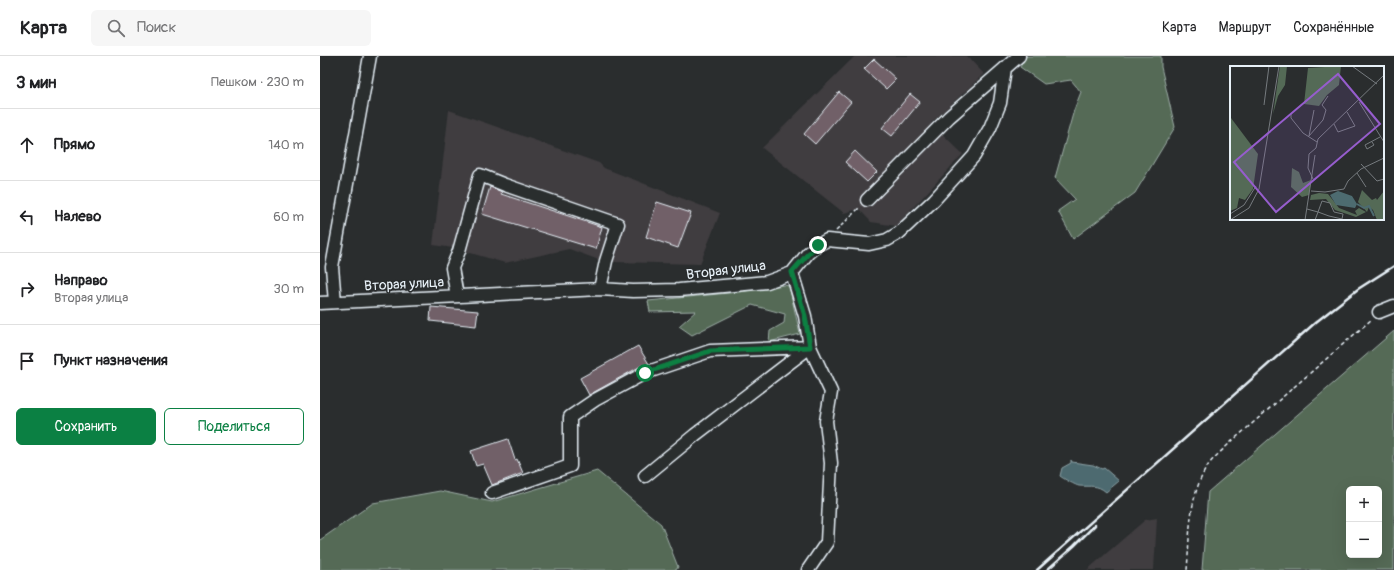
<!DOCTYPE html>
<html lang="ru">
<head>
<meta charset="utf-8">
<style>
  :root { --surface:#fff; --page:#f6f6f6; --text:#202124; --muted:#757577; --line:#e0e0e0; --accent:#0b8043 }
  body { margin:0; font-family:Pangolin,sans-serif; background:var(--page); color:var(--text) }
  .controls { position:absolute; right:12px; bottom:12px; display:grid; overflow:hidden; border-radius:6px; box-shadow:0 4px 16px #0002 }
  .controls button { width:36px; height:36px; display:grid; place-items:center; padding:0; border:0; border-bottom:1px solid var(--line); background:var(--surface); color:var(--text); font:20px sans-serif }
  .stop { position:absolute; width:12px; height:12px; margin:-9px; border:3px solid #0b8043; border-radius:50%; background:#fff }
  .stop.end { background:#0b8043; border-color:#fff; box-shadow:0 1px 4px #0008 }
  .list { margin:0; padding:0; list-style:none }
  h2 { display:flex; justify-content:space-between; align-items:center; height:52px; margin:0; padding:0 16px; font-size:17px }
  h2 small { font-size:13px; font-weight:400; color:var(--muted) }
  .list li { display:grid; grid-template-columns:26px 1fr auto; gap:12px; align-items:center; box-sizing:border-box; height:72px; padding:0 16px; border-top:1px solid var(--line) }
  .list b { display:block; font-size:15px; white-space:nowrap }
  .list p { margin:0; font-size:13px; white-space:nowrap; color:var(--muted) }
  .list em { font-size:13px; font-style:normal; color:var(--muted) }
  .actions { display:flex; gap:8px; padding:12px 16px }
  .actions a { flex:1; padding:9px 0; border:1px solid var(--accent); border-radius:6px; text-align:center; font-size:14px; color:var(--accent) }
  .actions .main { background:var(--accent); color:#fff }
  .icon { flex:none; width:22px; height:22px; fill:none; stroke:currentColor; stroke-width:2; stroke-linecap:round; stroke-linejoin:round }
  .map { position:relative; flex:none; width:1074px; height:514px; overflow:hidden }
  header { display:flex; align-items:center; gap:24px; box-sizing:border-box; height:56px; padding:0 20px; background:var(--surface); border-bottom:1px solid var(--line) }
  header strong { font-size:19px }
  nav { display:flex; gap:22px; margin-inline-start:auto; font-size:14px }
  .search { width:280px; height:36px; background:var(--page); display:flex; align-items:center; gap:10px; box-sizing:border-box; padding:0 14px; border-radius:6px; color:var(--muted); font-size:15px }
  main { display:flex }
  aside { flex:1; background:var(--surface) }
  .map>svg:first-child { display:block }
</style>
</head>
<body>
<header>
<strong>Карта</strong>
<div class="search"><svg class="icon" aria-label="search" viewBox="0 0 24 24"><circle cx="10" cy="10" r="6"/><path d="M15 15l6 6"/></svg>Поиск</div>
<nav><a>Карта</a><a>Маршрут</a><a>Сохранённые</a></nav>
</header>
<main>
<aside>
<h2>3 мин<small>Пешком · 230 m</small></h2>
<ul class="list">
<li><svg class="icon" aria-label="ahead" viewBox="0 0 24 24"><path d="M12 20V5M6 11l6-6 6 6"/></svg><div><b>Прямо</b></div><em>140 m</em></li>
<li><svg class="icon" aria-label="left" viewBox="0 0 24 24"><path d="M17 20v-9H6M10 6l-5 5 5 5"/></svg><div><b>Налево</b></div><em>60 m</em></li>
<li><svg class="icon" aria-label="right" viewBox="0 0 24 24"><path d="M7 20v-9h11M14 6l5 5-5 5"/></svg><div><b>Направо</b><p>Вторая улица</p></div><em>30 m</em></li>
<li><svg class="icon" aria-label="arrive" viewBox="0 0 24 24"><path d="M6 21V4h12l-3 4 3 4H6"/></svg><div><b>Пункт назначения</b></div></li>
</ul>
<div class="actions"><a class="main">Сохранить</a><a>Поделиться</a></div>
</aside>
<div class="map">
<svg width="1074" height="514" viewBox="0 0 1074 514">
  <rect width="100%" height="100%" fill="#2a2d2e"/>
  <filter id="ink" filterUnits="userSpaceOnUse"><feTurbulence type="fractalNoise" baseFrequency=".025" numOctaves="2"/><feDisplacementMap in="SourceGraphic" scale="8" xChannelSelector="R" yChannelSelector="G"/><feConvolveMatrix kernelMatrix="1 2 1 2 8 2 1 2 1" color-interpolation-filters="sRGB"/></filter>
  <g filter="url(#ink)">
    <!-- built -->
    <path fill="#3f3c3f" d="M535 0H647L664 18 611 67 643 98 576 170 551 166 539 153 524 157 442 92Z
      M129 54 279 107 284 112 400 157 380 208 293 206 279 204 249 193 185 207 133 192 113 189Z
      M837 462 834 514H767L825 464Z"/>
    <!-- green -->
    <path fill="#546a56" stroke="#9eaea7" fill-rule="evenodd" d="M706 0H841V11L855 71 815 137 753 183 738 155 755 143 735 122 754 54 761 36 751 24 724 28 700 11Z
      M464 229 469 230 480 278 449 286 450 275 464 267 465 258 432 249 372 279 359 270 376 255 330 256 328 245 419 236Z
      M1074 275V514H882L888 436ZM1029 433H1059V499H1029Z
      M277 415 341 468 358 511 356 514H0V484L53 447 120 435 172 446Z"/>
    <!-- water -->
    <path fill="#4d6b70" stroke="#8ba1a6" d="M751 404 752 406 773 409 782 413 784 412 799 425 786 436C777 428 771 431 759 430 757 430 742 422 740 420L742 412 751 407Z"/>
    <!-- building -->
    <path fill="#716068" stroke="#e8f1f8" d="M554 3 576 23 566 33 544 13Z
      M519 36 531 46 495 88 484 78Z
      M590 38 600 46 572 80 562 72Z
      M535 95 557 116 547 126 525 106Z
      M170 131 182 136 181 138 282 171 276 193 162 158Z
      M337 146 371 157 358 192 326 181Z
      M111 251 158 255 156 270 110 265Z
      M318 290 329 308 321 310 269 339 260 322Z
      M188 383 195 404 197 403 203 417 172 429 163 408 156 410 151 395Z"/>
    <g fill="none" stroke-linecap="round" stroke-linejoin="round">
      <!-- minor casing -->
      <g stroke="#e8f1f8" stroke-width="15">
        <path id="minor" d="M547 144 629 61 699 0
          M472 217 485 260 490 291 511 336 506 365 511 407 507 486 488 514
          M137 240 132 212 139 195 160 119 185 129 298 168 286 205 280 233
          M15 246 12 211 50 0
          M0 247 280 233 313 235 359 234 447 226 472 217 488 197 498 189 507 184 549 188 567 184 579 177 614 144 654 100 670 72 680 47 685 12
          M1059 256 1074 250
          M172 437 250 410V361L275 344 325 317 390 295 490 291 375 379 325 420"/>
      </g>
      <!-- path -->
      <path stroke="#e8f1f8" stroke-width="1.5" stroke-dasharray="4 3" stroke-linecap="butt" d="M516 175 540 151
        M867 514C870 479 868 438 889 408 895 400 904 393 911 386L1052 263"/>
      <!-- minor -->
      <use href="#minor" stroke="#2a2d2e" stroke-width="12"/>
      <!-- rail -->
      <path stroke="#e8f1f8" stroke-width="2.5" d="M717 514 996 266 1038 233 1074 210
        M727 514 754 490 775 469"/>
    </g>
  </g>
  <g fill="none" stroke-linecap="round" stroke-linejoin="round" filter="url(#ink)">
    <!-- route -->
    <path stroke="#0b8043" stroke-width="5" d="M325 317 390 295 490 291 485 260 472 216 488 198 498 189"/>
  </g>
  <g text-anchor="middle" dominant-baseline="central" stroke-width="3" stroke-linejoin="round" paint-order="stroke">
    <!-- street labels -->
    <g font-size="14" fill="#e8f1f8" stroke="#2a2d2e">
      <text transform="translate(406 214) rotate(-7)">Вторая улица</text>
      <text transform="translate(84 228) rotate(-3)">Вторая улица</text>
    </g>
  </g>
  <!-- overview -->
  <g transform="translate(910 10)">
    <rect width="154" height="154" fill="#2a2d2e"/>
    <path d="M50 0H57L55 19 48 30 43 48ZM111 0 109 19 97 29 89 40 74 38 78 2ZM1 52 28 88 23 123 15 134 9 132 7 142 0 145ZM62 102 69 106 73 117 81 114 79 129 72 131 61 121ZM132 124 142 134 146 132 147 134 154 125V154H147L143 144 139 141 137 146 128 136ZM89 127 98 128 109 142 127 149 125 145 129 142 136 146 126 151 105 144 96 133 80 134 81 129Z" fill="#546a56"/>
    <path d="M108 125 122 130 127 138 125 142 106 139 100 129Z" fill="#4d6b70"/>
    <path fill="none" stroke="#4d6b70" stroke-width="2" d="M127 138 134 142 139 140 144 150"/>
    <path fill="none" stroke="#767b7f" stroke-width="1" d="M122 0 147 18M129 36 154 76M34 39 39 0M84 44 79 70 93 54 96 44 92 39 98 30M61 48V52L73 67 87 76M104 58 108 66 125 60 117 46M142 76 144 79 137 83 135 79 150 71M131 98 147 115 154 113M127 107 136 121M83 113 78 102 79 88 86 82 88 73 154 9M81 125 95 126 114 123 118 115 131 103 154 92M77 143 88 146 99 150 112 153 113 148 104 146 100 137 92 135 88 146 85 154M0 148 14 139 26 120M0 154 19 142 29 123 49 0M75 154 85 89"/>
    <path fill="#965dcd" fill-opacity="0.15" stroke="#965dcd" stroke-width="2" d="M108 8 150 58 46 146 4 96Z"/>
    <rect width="154" height="154" fill="none" stroke="#e8f1f8" stroke-width="2"/>
  </g>
</svg>
<div class="controls">
<button>+</button>
<button>−</button>
</div>
<div class="stop" style="left:325px;top:317px"></div>
<div class="stop end" style="left:498px;top:189px"></div>
</div>
</main>
</body>
</html>
